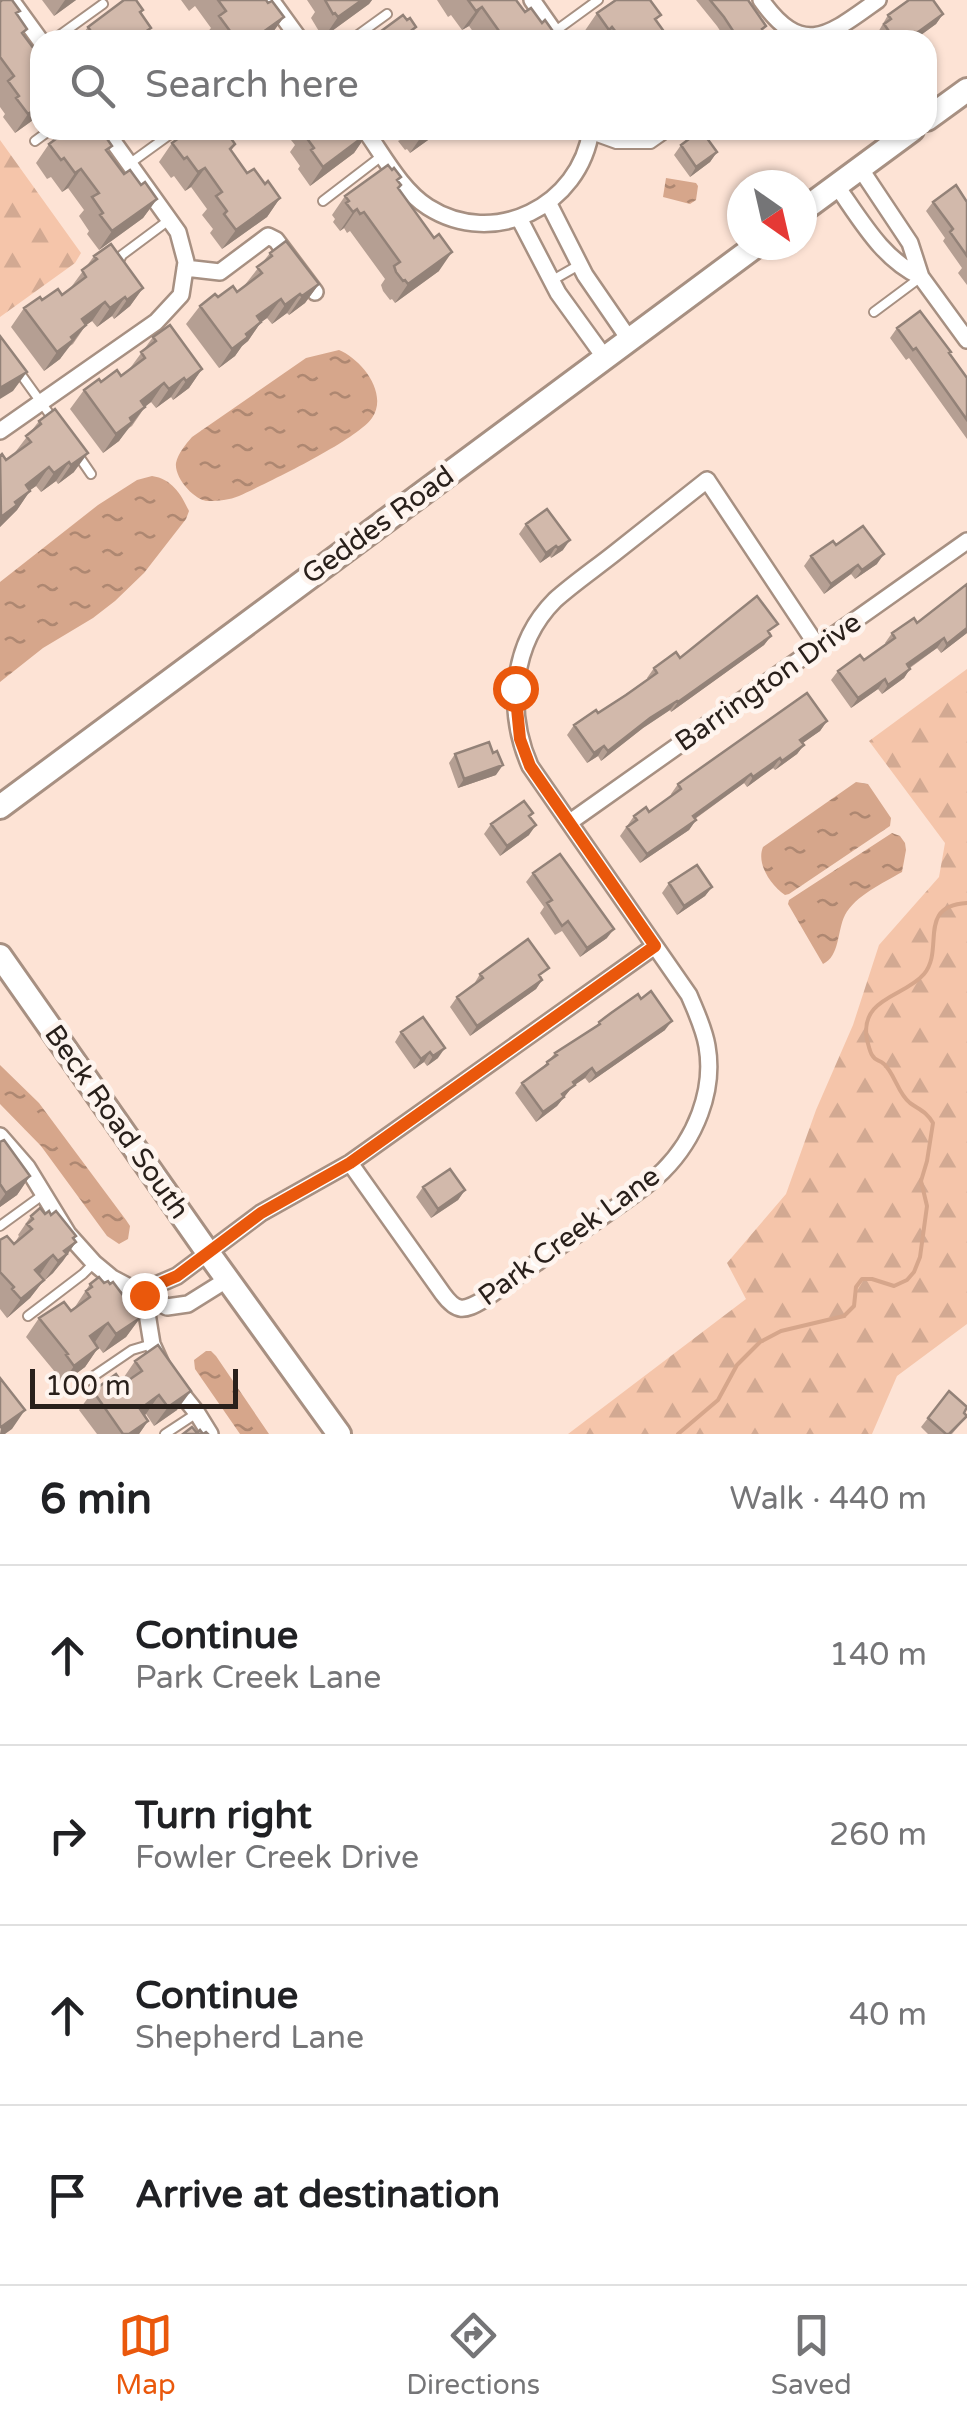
<!DOCTYPE html>
<html lang="en">
<head>
<meta charset="utf-8">
<style>
  :root { --surface:#fff; --page:#f2f2f2; --text:#202124; --muted:#757577; --line:#e0e0e0; --accent:#ea580c }
  body { margin:0; font-family:"Varela Round",sans-serif; background:var(--page); color:var(--text) }
  .compass { position:absolute; left:727px; top:170px; width:90px; height:90px; border-radius:50%; background:var(--surface); box-shadow:0 2px 8px #0004; rotate:146deg }
  .scale { position:absolute; left:30px; bottom:25px; width:208px; box-sizing:border-box; padding-left:10px; border:5px solid #29201b; border-top:0; font-size:28px; line-height:35px; white-space:nowrap; color:#29201b; -webkit-text-stroke:8px #fef4ee; paint-order:stroke }
  .stop { position:absolute; width:30px; height:30px; margin:-22px; border:8px solid #ea580c; border-radius:50%; background:#fff }
  .stop.end { background:#ea580c; border-color:#fff; box-shadow:0 2px 10px #0008 }
  .list { margin:0; padding:0; list-style:none }
  h2 { display:flex; justify-content:space-between; align-items:center; height:130px; margin:0; padding:0 40px; font-size:42px }
  h2 small { font-size:32px; font-weight:400; color:var(--muted) }
  .list li { display:grid; grid-template-columns:65px 1fr auto; gap:30px; align-items:center; box-sizing:border-box; height:180px; padding:0 40px; border-top:2px solid var(--line) }
  .list b { display:block; font-size:38px; white-space:nowrap }
  .list p { margin:0; font-size:32px; white-space:nowrap; color:var(--muted) }
  .list em { font-size:32px; font-style:normal; color:var(--muted) }
  .icon { flex:none; width:55px; height:55px; fill:none; stroke:currentColor; stroke-width:2; stroke-linecap:round; stroke-linejoin:round }
  .map { position:relative; flex:none; width:967px; height:1434px; overflow:hidden }
  .search { position:absolute; background:var(--surface); box-shadow:0 2px 8px #0004; left:30px; right:30px; top:30px; height:110px; display:flex; align-items:center; gap:25px; box-sizing:border-box; padding:0 35px; border-radius:30px; color:var(--muted); font-size:38px }
  .sheet { height:850px; background:var(--surface) }
  nav { display:flex; justify-content:space-around; align-items:center; box-sizing:border-box; height:140px; border-top:2px solid var(--line); background:var(--surface); font-size:28px; color:var(--muted) }
  nav a { display:grid; justify-items:center; gap:5px }
  nav .on { color:var(--accent) }
  .map>svg:first-child { display:block }
</style>
</head>
<body>
<div class="map">
<svg width="967" height="1434" viewBox="0 0 967 1434">
  <defs>
    <pattern id="forest-firs" width="22" height="20" patternUnits="userSpaceOnUse" patternTransform="scale(2.5)"><rect width="22" height="20" fill="#f5c5aa"/><path d="M5 1l3.5 6h-7zM16 11l3.5 6h-7z" fill="#d2a992"/></pattern>
    <pattern id="water-ripples" width="26" height="14" patternUnits="userSpaceOnUse" patternTransform="scale(2.5)"><rect width="26" height="14" fill="#d6a68b"/><path d="M2 4q2-2 4 0t4 0M15 11q2-2 4 0t4 0" fill="none" stroke="#ae8771"/></pattern>
  </defs>
  <rect width="100%" height="100%" fill="#fde3d5"/>
  <!-- forest -->
  <path fill="url(#forest-firs)" d="M0 140 81 253 75 263 0 317Z
    M967 669V1324L897 1376 872 1434H568L746 1299 727 1263 786 1194 816 1110 853 1025 879 945 939 877 945 843 869 741Z"/>
  <!-- water -->
  <path fill="url(#water-ripples)" d="M666 178 696 183 698 186 696 200 690 204 663 197Z
    M339 350C361 359 389 393 372 418 357 440 265 484 239 496 230 500 218 501 208 501 195 501 174 478 176 463 178 453 186 444 192 437L306 358Z
    M152 476C172 479 181 494 189 511L186 519 144 573 115 601 93 618 43 648 0 682V582L98 505 137 480Z
    M856 782 868 784 891 818 890 826 789 894 785 895C771 885 756 864 763 847Z
    M892 833 900 836 905 843 906 850 902 872C883 883 855 896 845 915 837 931 840 956 823 964L788 904 789 900Z
    M0 1065 39 1103 126 1220 130 1226 128 1239 119 1244 107 1236 41 1146 0 1104Z
    M206 1351H211L216 1356 269 1434H240L195 1369 194 1360Z"/>
  <g fill="none" stroke-linecap="round" stroke-linejoin="round">
    <!-- stream -->
    <path stroke="#d6a68b" stroke-width="4" d="M678 1434 718 1400 737 1365 760 1342 781 1331 844 1316 854 1306 856 1287 862 1279H872L894 1286 907 1280 914 1272 920 1257 927 1206 921 1181 927 1161 933 1123C927 1112 920 1110 910 1103 898 1094 895 1074 884 1064 879 1059 876 1062 872 1055 870 1053 868 1043 867 1040 859 997 905 997 924 974 945 949 916 906 967 903"/>
    <!-- lane casing -->
    <g stroke="#a79082" stroke-width="12">
      <path id="lane" d="M554 32 598 0
        M53 40 103 4
        M351 40 387 14
        M591 135 616 144H651L671 130
        M35 141 50 130
        M129 164 176 130
        M323 201 383 155
        M117 265 122 255 169 220
        M551 281 579 265
        M874 312 921 277
        M17 369 53 419
        M78 455 91 474
        M0 1226 44 1194
        M28 1316 83 1274 94 1263
        M82 1384 132 1350 152 1344
        M165 1434 197 1413"/>
    </g>
    <!-- street casing -->
    <g stroke="#a79082" stroke-width="20">
      <path id="street" d="M11 0 40 40
        M271 0 300 40
        M532 0 560 40
        M761 0C803 59 829 35 878 0
        M365 130C383 155 401 190 428 207 494 249 580 206 591 130
        M836 185C861 220 882 259 921 277L910 243 860 168
        M549 204 585 275 629 339
        M519 218 558 293 605 358
        M185 268 220 272 268 236 276 240 315 292
        M921 277 967 340
        M0 431 156 322 181 295 186 262 178 232 105 130
        M570 822 967 541
        M0 1136 27 1167 68 1234 94 1263 112 1278 167 1307 188 1304 228 1279
        M350 1163 443 1294C457 1313 464 1311 483 1300 521 1274 558 1247 596 1221 618 1205 643 1190 663 1171 695 1139 715 1091 707 1046 704 1028 696 1012 689 995L530 766C506 711 511 644 555 600 574 583 596 568 616 552 646 528 677 504 707 480L818 647
        M144 1295 156 1285 177 1276 261 1213 350 1163 655 946
        M144 1295 152 1344 161 1364
        M173 1383 197 1413 210 1434"/>
    </g>
    <!-- secondary casing -->
    <g stroke="#a79082" stroke-width="28">
      <path id="secondary" d="M927 119 967 90
        M802 211 912 130
        M0 807 757 245
        M0 956 204 1247 339 1434"/>
    </g>
    <!-- lane -->
    <use href="#lane" stroke="#fff" stroke-width="8"/>
    <!-- street -->
    <use href="#street" stroke="#fff" stroke-width="15"/>
    <!-- secondary -->
    <use href="#secondary" stroke="#fff" stroke-width="22"/>
  </g>
  <!-- wall -->
  <path fill="#b59f93" d="M42 0H76L54 16Z
    M181 0H266L284 17 270 36 265 40H210L206 34 211 28 195 6 189 11Z
    M307 0H372L369 4 325 36 322 32 320 33 311 18 315 12Z
    M437 0H516L525 12 555 40H479L469 26 462 30 451 15 448 17Z
    M696 0H748L766 26 763 30 767 36 765 40H726L717 26Z
    M0 2 17 14 23 35 40 115 15 133 3 117 5 114 0 107Z
    M143 10 141 14 147 34 151 40H78L88 27Z
    M597 13 661 15 656 21 670 40H590L584 32Z
    M943 14 936 24 914 40H881L877 34 888 15Z
    M283 130H364L367 134 354 153 310 186 298 169 300 166 290 152 295 145Z
    M400 130H442L410 153 407 149 405 150 398 141 400 140 396 135Z
    M102 131 112 146 108 152 124 174 141 185 157 199 143 218 99 250 87 234 89 231 79 216 84 210 68 188 62 192 51 177 47 179 36 163 49 144Z
    M172 143 235 144 231 151 247 173 265 184 280 198 267 217 222 249 210 233 213 229 202 215 207 209 191 187 185 191 174 176 171 178 159 162Z
    M681 145 717 152 710 162 690 177 674 155Z
    M398 181 401 185 399 189 439 271 395 303 392 299 390 300 383 291 381 285 385 279 350 231 347 233 344 228 340 231 333 222 335 219 332 215 345 196Z
    M933 202H967V285L958 273 962 268 943 241 945 238 926 211Z
    M270 253 319 284 305 303 289 315 287 313 272 324 267 318 261 322 248 341 242 346 235 356 219 368 186 324 200 306 218 297 237 292 244 286Z
    M94 256 143 288 130 306 114 319 112 316 97 327 92 321 86 325 73 344 67 348 60 359 44 371 11 327 24 308 42 300 62 295 69 290Z
    M897 328 949 354 967 378V439L909 358 906 360 890 338Z
    M153 337 202 369 189 388 173 400 171 397 156 408 151 402 145 407 132 426 126 430 119 441 103 453 70 409 84 390 101 382 121 376 128 371Z
    M55 409 74 472 58 484 56 481 41 492 36 486 30 490 17 510 0 527V456L6 460 13 455 39 421Z
    M526 524 563 550 551 558 550 556 540 563 519 534Z
    M836 545 877 564 855 579 851 574 824 594 804 566 811 556Z
    M967 584V633L941 653 937 648 910 668 904 678 882 694 878 689 851 708 831 680 838 671 864 660 886 644 885 643 892 633 917 623Z
    M770 634 771 636 764 645 671 712 670 710 643 728 601 761 598 756 587 763 567 735 574 725 598 713 648 679 647 678 654 668 680 658Z
    M827 721 820 731 802 743 804 745 797 754 775 770 773 768 747 787 744 783 695 819 696 820 689 830 640 863 620 836 634 816 649 812 672 796 671 794 678 784Z
    M455 754 496 775 458 788 449 763Z
    M533 813 530 817 529 835 500 856 484 834 491 824Z
    M533 873 607 938 580 957 562 931 555 935 540 913 544 907 526 882Z
    M669 883 712 887 705 896 677 915 662 893Z
    M480 974 542 980 536 989 470 1036 450 1007 457 997 474 984Z
    M599 1022 665 1030 589 1083 585 1078 573 1086 557 1106 536 1122 515 1093 522 1083 543 1067 555 1053 595 1028Z
    M401 1032 438 1058 427 1066 424 1062 414 1069 395 1042Z
    M0 1142 30 1176 17 1195 0 1207Z
    M423 1187 465 1190 458 1200 431 1218 416 1197Z
    M45 1214 76 1236 74 1239 76 1242 53 1273 45 1280 40 1274 44 1280 30 1298 7 1318 0 1309V1240L14 1244 19 1236 18 1235 31 1216Z
    M104 1283 140 1318 126 1337 103 1353 95 1342 98 1348 85 1367 61 1385 53 1374 55 1372 26 1337 39 1318 73 1310 90 1284Z
    M135 1361 177 1410 154 1426 146 1414 145 1415 148 1421 139 1434H97L79 1410 93 1391 125 1383 122 1380Z
    M964 1414 967 1416 952 1434H928L921 1427 928 1418Z"/>
  <!-- shaded-wall -->
  <path fill="#938278" d="M65 0H76L54 16Z
    M362 0H372L369 4 325 36 338 17Z
    M482 7 469 26 462 30 476 11Z
    M943 14 936 24 914 40H907Z
    M284 17 270 36 265 40H252Z
    M40 106V115L15 133 28 114Z
    M429 130H442L410 153 423 134Z
    M367 134 354 153 310 186 323 167Z
    M717 152 710 162 690 177 696 167Z
    M205 168 191 187 185 191 198 172Z
    M81 169 68 188 62 192 75 173Z
    M280 198 267 217 222 249 236 230Z
    M157 199 143 218 99 250 112 231Z
    M357 209 344 228 340 231 353 212Z
    M452 252 439 271 395 303 408 284Z
    M319 284 305 303 289 315 302 296Z
    M143 288 130 306 114 319 127 300Z
    M300 294 287 313 272 324 285 305Z
    M125 297 112 316 97 327 110 308Z
    M281 299 267 318 244 335 257 316Z
    M105 302 92 321 68 338 82 319Z
    M261 322 248 341 242 346 235 356 219 368 232 349 246 334Z
    M86 325 60 359 44 371 57 352 71 337Z
    M202 369 189 388 173 400 186 381Z
    M27 372 13 391 0 399V388Z
    M184 378 171 397 156 408 169 389Z
    M164 383 151 402 127 420 141 401Z
    M145 407 119 441 103 453 116 434 130 418Z
    M88 453 74 472 58 484 71 465Z
    M69 462 56 481 41 492 54 473Z
    M49 467 36 486 12 503 26 485Z
    M30 491 17 510 0 527V519L7 513 15 502Z
    M570 540 563 550 551 558 558 548Z
    M556 546 550 556 540 563 546 553Z
    M884 554 877 564 855 579 862 570Z
    M858 565 851 574 824 594 831 584Z
    M967 628V633L941 653 947 644Z
    M771 636 764 645 671 712 678 702Z
    M944 638 937 648 900 674 907 664Z
    M910 669 904 678 882 694 888 685Z
    M885 679 878 689 851 708 858 698Z
    M677 701 670 710 643 728 601 761 608 751 650 718Z
    M827 721 820 731 793 750 800 740Z
    M804 745 797 754 775 770 782 761Z
    M604 746 598 756 587 763 594 753Z
    M780 758 773 768 747 787 753 777Z
    M503 765 496 775 458 788 464 779Z
    M751 774 744 783 686 825 693 816Z
    M696 820 689 830 640 863 647 854Z
    M536 825 529 835 500 856 507 846Z
    M712 887 705 896 677 915 684 906Z
    M614 929 607 938 580 957 587 948Z
    M542 980 536 989 470 1036 477 1026Z
    M672 1021 665 1030 589 1083 596 1074Z
    M445 1048 438 1058 427 1066 433 1056Z
    M430 1052 424 1062 414 1069 421 1059Z
    M592 1068 585 1078 573 1086 557 1106 536 1122 543 1112 573 1082Z
    M30 1176 17 1195 0 1207V1201L6 1193Z
    M465 1190 458 1200 431 1218 438 1209Z
    M76 1236 67 1249 76 1242 63 1261 53 1273 45 1280Z
    M53 1255 40 1274 35 1270Z
    M44 1280 30 1298 7 1318 21 1299Z
    M140 1318 126 1337 103 1353 116 1334Z
    M108 1323 95 1342 90 1336Z
    M98 1348 85 1367 61 1385 74 1366Z
    M191 1391 177 1410 154 1426 168 1407Z
    M159 1395 146 1414 127 1428 140 1409Z
    M25 1410 12 1429 5 1434H0L1 1427Z
    M148 1421 139 1434H129Z"/>
  <!-- building -->
  <path fill="#d2b9ab" stroke="#938278" stroke-width="2.5" d="M2 0H12L20 11 16 13 27 29 22 33 40 57V106L28 114 16 98 19 96 8 81 14 76 0 57V2Z
    M124 0H136L143 10 140 12 151 28 145 32 151 40H97L88 27Z
    M218 0H266L268 3 272 1 284 17 252 40H233L227 33 230 31 219 16 226 11Z
    M325 0H362L338 17 335 13 333 14Z
    M468 0H516L525 12 531 8 542 23 545 20 557 37 553 40H496L493 35 499 31 482 7 476 11Z
    M616 0H650L661 15 655 19 670 40H631L630 38 622 40 612 27 609 30 597 13Z
    M710 0H748L766 26 762 29 767 36 762 40H739L724 17Z
    M909 0H933L943 14 907 40H902L900 37 895 40 884 24 891 19 888 15Z
    M403 15 407 20 410 18 416 27 412 30 416 35 413 38 415 40H369Z
    M68 130H101L112 146 106 150 124 174 130 170 141 185 145 182 157 199 112 231 100 215 103 213 92 197 99 193 81 169 75 173 64 158 61 160 49 144Z
    M190 130H225L235 144 230 149 247 173 254 169 265 184 268 181 280 198 236 230 224 214 227 211 216 196 222 192 205 168 198 172 187 157 184 159 172 143Z
    M307 130H364L367 134 323 167 311 150 314 148 303 133Z
    M701 130 717 152 696 167 681 145Z
    M388 165 392 170 394 168 401 177 397 180 401 185 398 188 434 238 439 234 452 252 408 284 405 280 403 281 396 272 394 266 400 262 364 212 360 214 357 209 353 212 346 203 349 201 345 196Z
    M956 185 967 202V256L950 232 953 229 933 202Z
    M286 241 319 284 302 296 300 294 285 305 281 299 257 316 261 322 246 334 248 337 232 349 200 306 215 294 218 297 233 286 237 292 262 273 257 267 272 256 270 253Z
    M111 244 143 288 127 300 125 297 110 308 105 302 82 319 86 325 71 337 73 340 57 352 24 308 40 297 42 300 58 289 62 295 86 277 82 270 97 259 94 256Z
    M920 311 951 352 949 353 967 378V420L916 348 913 350 897 328Z
    M170 325 202 369 186 381 184 378 169 389 164 383 141 401 145 407 130 418 132 422 116 434 84 390 99 379 101 382 117 370 121 376 145 358 141 352 156 341 153 337Z
    M0 336 27 372 0 388Z
    M55 409 88 453 71 465 69 462 54 473 49 467 26 485 30 491 15 502 17 505 1 517 0 456 2 454 6 460 31 442 26 436 41 424 39 421Z
    M547 509 570 540 558 548 556 546 546 553 526 524Z
    M863 526 884 554 862 570 858 565 831 584 811 556 833 541 836 545Z
    M967 584V628L947 644 944 638 907 664 910 669 888 685 885 679 858 698 838 671 860 655 864 660 895 638 892 633 914 618 917 623Z
    M757 596 778 624 768 631 771 636 678 702 677 701 650 718 608 751 604 746 594 753 574 725 596 710 598 713 626 695 657 673 654 668 676 652 680 658Z
    M807 693 827 721 800 740 804 745 782 761 780 758 753 777 751 774 693 816 696 820 647 854 627 827 637 820 634 816 646 807 649 812 681 789 678 784Z
    M489 742 493 753 497 751 503 765 464 779 455 754Z
    M524 801 533 813 529 816 536 825 507 846 491 824Z
    M560 854 614 929 587 948 568 921 562 926 547 903 552 900 533 873Z
    M697 865 712 887 684 906 669 883Z
    M528 939 549 968 539 975 542 980 477 1026 457 997 483 978 480 974Z
    M651 991 672 1021 596 1074 592 1068 573 1082 575 1085 562 1094 564 1097 543 1112 522 1083 548 1064 547 1062 557 1055 555 1053 600 1024 599 1022 611 1013 638 994 641 999Z
    M423 1017 445 1048 433 1056 430 1052 421 1059 401 1032Z
    M4 1140 30 1176 6 1193 0 1184V1142Z
    M450 1169 465 1190 438 1209 423 1187Z
    M40 1208 45 1214 49 1211 51 1215 56 1211 76 1236 73 1238 76 1242 64 1251 67 1254 58 1261 53 1255 35 1270 44 1280 21 1299 12 1289 14 1287 0 1272V1240L7 1236 14 1244 32 1229 27 1224 33 1219 31 1216Z
    M99 1277 104 1283 108 1281 110 1284 113 1282 140 1318 116 1334 108 1323 90 1336 98 1348 74 1366 66 1355 68 1354 39 1318 64 1302 71 1311 90 1297 86 1291 92 1287 90 1284Z
    M158 1345 191 1391 168 1407 159 1395 140 1409 148 1421 129 1434H123L93 1391 116 1374 123 1384 142 1371 135 1361Z
    M0 1378 25 1410 1 1427 0 1425Z
    M949 1391 967 1407 964 1413 967 1416 949 1434H946L928 1418Z
    M192 1427 197 1433 200 1430 203 1434 206 1432 208 1434H183Z"/>
  <g fill="none" stroke-linecap="round" stroke-linejoin="round">
    <!-- route -->
    <path stroke="#ea580c" stroke-width="12" d="M144 1295 156 1285 177 1276 261 1213 350 1163 655 946 530 766 520 739 515 688"/>
  </g>
  <g text-anchor="middle" dominant-baseline="central" stroke-width="10" stroke-linejoin="round" paint-order="stroke">
    <!-- street labels -->
    <g font-size="28" fill="#29201b" stroke="#fef4ee">
      <text transform="translate(378 525) rotate(-36)">Geddes Road</text>
      <text transform="translate(768 682) rotate(-35)">Barrington Drive</text>
      <text transform="translate(117 1122) rotate(55)">Beck Road South</text>
      <text transform="translate(569 1236) rotate(-36)">Park Creek Lane</text>
    </g>
  </g>
</svg>
<svg class="compass" viewBox="-18 -18 36 36"><path d="M0-13l5 13h-10z" fill="#e53935"/><path d="M0 13l5-13h-10z" fill="#757577"/></svg>
<div class="scale">100 m</div>
<div class="stop" style="left:515px;top:688px"></div>
<div class="stop end" style="left:144px;top:1295px"></div>
<div class="search"><svg class="icon" aria-label="search" viewBox="0 0 24 24"><circle cx="10" cy="10" r="6"/><path d="M15 15l6 6"/></svg>Search here</div>
</div>
<section class="sheet">
<h2>6 min<small>Walk · 440 m</small></h2>
<ul class="list">
<li><svg class="icon" aria-label="ahead" viewBox="0 0 24 24"><path d="M12 20V5M6 11l6-6 6 6"/></svg><div><b>Continue</b><p>Park Creek Lane</p></div><em>140 m</em></li>
<li><svg class="icon" aria-label="right" viewBox="0 0 24 24"><path d="M7 20v-9h11M14 6l5 5-5 5"/></svg><div><b>Turn right</b><p>Fowler Creek Drive</p></div><em>260 m</em></li>
<li><svg class="icon" aria-label="ahead" viewBox="0 0 24 24"><path d="M12 20V5M6 11l6-6 6 6"/></svg><div><b>Continue</b><p>Shepherd Lane</p></div><em>40 m</em></li>
<li><svg class="icon" aria-label="arrive" viewBox="0 0 24 24"><path d="M6 21V4h12l-3 4 3 4H6"/></svg><div><b>Arrive at destination</b></div></li>
</ul>
</section>
<nav>
<a class="on"><svg class="icon" aria-label="map" viewBox="0 0 24 24"><path d="M3 6l6-2 6 2 6-2v14l-6 2-6-2-6 2zM9 4v14M15 6v14"/></svg>Map</a>
<a><svg class="icon" aria-label="directions" viewBox="0 0 24 24"><path d="M12 3l9 9-9 9-9-9zM9 14v-3h6M13 9l2 2-2 2"/></svg>Directions</a>
<a><svg class="icon" aria-label="saved" viewBox="0 0 24 24"><path d="M7 4h10v16l-5-4-5 4z"/></svg>Saved</a>
</nav>
</body>
</html>
